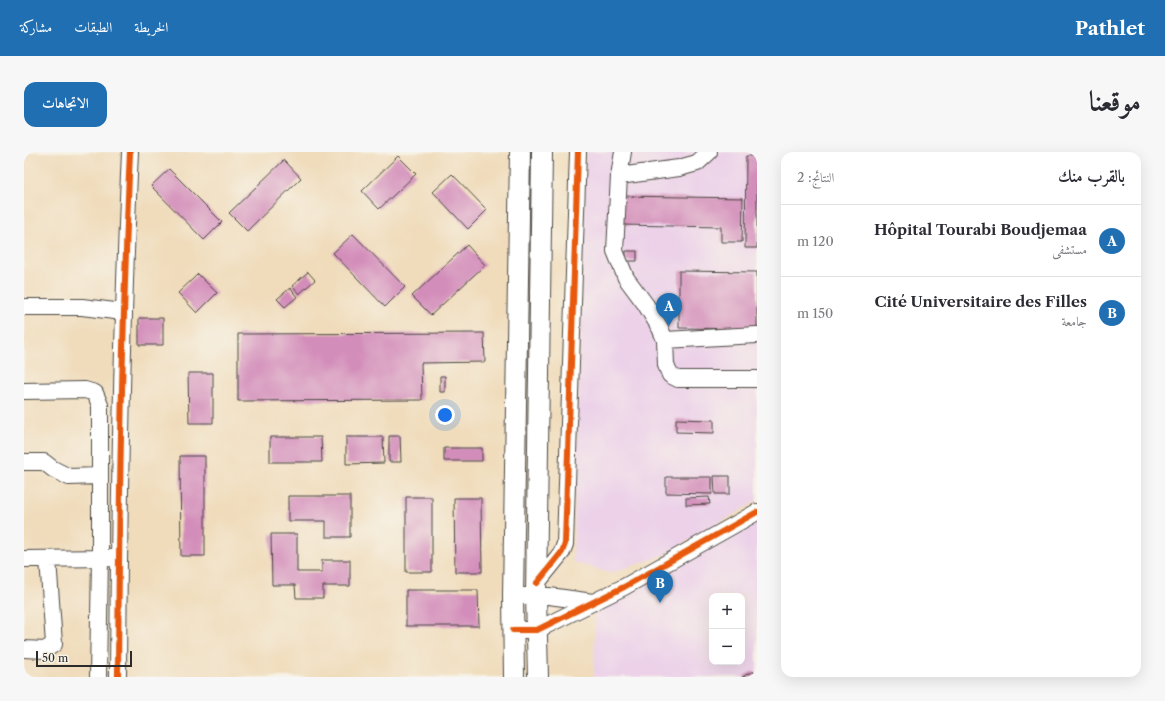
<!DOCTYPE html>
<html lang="ar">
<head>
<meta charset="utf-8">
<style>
  :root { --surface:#fff; --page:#f7f7f7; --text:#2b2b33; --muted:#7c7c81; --line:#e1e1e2; --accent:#1f6fb2 }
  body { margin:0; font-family:"Libre Caslon Text",Amiri,serif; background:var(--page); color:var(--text); direction:rtl }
  .controls { position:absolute; right:12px; bottom:12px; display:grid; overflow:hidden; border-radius:8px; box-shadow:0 4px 16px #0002 }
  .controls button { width:36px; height:36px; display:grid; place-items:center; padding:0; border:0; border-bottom:1px solid var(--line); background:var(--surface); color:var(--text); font:20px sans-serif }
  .scale { position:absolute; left:12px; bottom:10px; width:96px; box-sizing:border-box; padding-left:4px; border:2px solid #2b2b2b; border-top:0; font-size:11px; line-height:14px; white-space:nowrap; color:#2b2b2b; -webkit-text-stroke:3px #f7f3e8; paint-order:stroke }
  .you { position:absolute; left:421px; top:263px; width:14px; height:14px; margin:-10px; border:3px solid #fff; border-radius:50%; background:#1a73e8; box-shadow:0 0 0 6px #1a73e833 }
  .badge { display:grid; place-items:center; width:26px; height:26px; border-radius:50%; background:var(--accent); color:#fff; font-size:13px; font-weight:700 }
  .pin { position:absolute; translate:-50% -33px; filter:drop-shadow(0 1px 2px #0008) }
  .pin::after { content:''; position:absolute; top:21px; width:14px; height:12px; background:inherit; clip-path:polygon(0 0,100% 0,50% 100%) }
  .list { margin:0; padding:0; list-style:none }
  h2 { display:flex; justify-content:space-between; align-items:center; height:52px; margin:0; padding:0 16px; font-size:17px }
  h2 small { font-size:13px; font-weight:400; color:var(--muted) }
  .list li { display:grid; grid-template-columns:26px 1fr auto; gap:12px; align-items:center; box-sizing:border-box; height:72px; padding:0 16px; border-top:1px solid var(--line) }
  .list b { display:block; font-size:15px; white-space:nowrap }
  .list p { margin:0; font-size:13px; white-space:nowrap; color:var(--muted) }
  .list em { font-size:13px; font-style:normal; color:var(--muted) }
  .map { position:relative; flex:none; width:733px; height:525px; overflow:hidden; direction:ltr; border-radius:12px }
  header { display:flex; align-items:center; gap:24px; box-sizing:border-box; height:56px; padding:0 20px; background:var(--accent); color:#fff }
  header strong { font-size:19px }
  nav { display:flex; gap:22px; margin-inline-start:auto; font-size:14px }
  .intro { display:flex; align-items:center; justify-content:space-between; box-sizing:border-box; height:96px; padding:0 24px }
  h1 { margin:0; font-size:28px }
  .button { padding:10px 18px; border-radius:12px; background:var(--accent); color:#fff; font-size:14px; font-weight:700 }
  main { display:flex; gap:24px; padding:0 24px }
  aside { flex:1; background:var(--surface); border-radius:12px; box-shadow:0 4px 16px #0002 }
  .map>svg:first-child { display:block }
</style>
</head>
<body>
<header>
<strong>Pathlet</strong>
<nav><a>الخريطة</a><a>الطبقات</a><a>مشاركة</a></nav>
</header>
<div class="intro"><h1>موقعنا</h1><a class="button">الاتجاهات</a></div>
<main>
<aside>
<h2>بالقرب منك<small>النتائج: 2</small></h2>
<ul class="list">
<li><span class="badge">A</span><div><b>Hôpital Tourabi Boudjemaa</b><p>مستشفى</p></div><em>120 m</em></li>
<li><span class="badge">B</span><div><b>Cité Universitaire des Filles</b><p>جامعة</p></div><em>150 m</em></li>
</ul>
</aside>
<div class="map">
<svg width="733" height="525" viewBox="0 0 733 525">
  <rect width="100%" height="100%" fill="#f7f3e8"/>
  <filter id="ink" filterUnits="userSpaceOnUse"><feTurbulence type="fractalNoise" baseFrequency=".025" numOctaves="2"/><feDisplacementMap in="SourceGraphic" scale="8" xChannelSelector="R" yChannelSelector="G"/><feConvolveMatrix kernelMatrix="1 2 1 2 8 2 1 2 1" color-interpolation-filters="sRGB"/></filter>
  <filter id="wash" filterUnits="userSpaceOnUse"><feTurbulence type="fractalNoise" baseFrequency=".012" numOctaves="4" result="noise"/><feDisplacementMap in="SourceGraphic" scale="16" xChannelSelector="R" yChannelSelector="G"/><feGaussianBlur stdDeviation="0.9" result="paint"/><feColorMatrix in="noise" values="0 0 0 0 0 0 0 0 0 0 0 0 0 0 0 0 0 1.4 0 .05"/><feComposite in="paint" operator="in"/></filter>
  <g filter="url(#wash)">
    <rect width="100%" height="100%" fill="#f0dcbb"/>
    <!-- built -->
    <path fill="#ecd1e9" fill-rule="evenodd" d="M562 0H733V349L638 404 586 421 549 410Z
      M733 369V525H570L571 459ZM688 444H718V510H688Z"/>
    <g id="blocks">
      <!-- building -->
      <path fill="#d38dba" d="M374 4 392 22 355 57 338 39Z
        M722 4H733V96H721Z
        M260 8 277 26 223 79 205 61Z
        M145 17 198 70 180 88 127 34Z
        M428 22 463 58 444 77 409 40Z
        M598 44 719 46 718 90H697V75L598 73Z
        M329 82 381 135 361 155 309 101Z
        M443 93 461 113 407 163 388 144Z
        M602 99H613V109H602Z
        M655 119 733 120V177L655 176Z
        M284 120 291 128 275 142 268 134Z
        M174 122 193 141 173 161 154 141Z
        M266 136 273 145 261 155 253 147Z
        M115 166H139V193H115Z
        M460 181 461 210 397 211 398 248 214 249V182Z
        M164 221H189V271H165Z
        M416 224H421V240H416Z
        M652 267 690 268V281L652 280Z
        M365 284H376L377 310H365Z
        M246 285H297L298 310H246Z
        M322 285H359L360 311 322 312Z
        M420 296H458V309H420Z
        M156 304H181V404H157Z
        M690 324H706V342H691Z
        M642 325H688V342L642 341Z
        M264 344H326V385H302V369H264Z
        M382 345H408V420H382Z
        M685 345 686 352 662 353V346Z
        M430 346H457L458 420H431Z
        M247 382H273V420H298V408H326V434H299V446H272L271 433H248Z
        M382 438H454L455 474H382Z
        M729 519 732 525H718Z"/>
    </g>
  </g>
  <g filter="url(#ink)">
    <use href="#blocks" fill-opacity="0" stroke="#494641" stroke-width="1"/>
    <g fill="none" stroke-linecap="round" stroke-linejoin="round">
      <!-- minor casing -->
      <g stroke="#494641" stroke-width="18">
        <path id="minor" d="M599 0 595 24 591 99 602 126 622 153 636 176 641 188 642 213 646 223 654 227H733
          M595 24 655 16 673 11 685 0
          M0 155H58L99 160
          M641 188 733 183
          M0 239 61 238 71 241 76 253V406L74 525
          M0 310H20L29 317 45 325 75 324
          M0 407 87 406
          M513 431 538 400 541 392 554 0
          M489 444H525L569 450
          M489 478H513L600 435 733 360
          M0 497 21 498 30 492 24 407
          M94 525C95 350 98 175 106 0"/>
      </g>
      <!-- major casing -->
      <g stroke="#494641" stroke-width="22">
        <path id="major" d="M490 525 489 444 496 0
          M514 525 512 444 518 0"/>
      </g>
      <!-- minor -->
      <use href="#minor" stroke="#fff" stroke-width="16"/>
      <!-- major -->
      <use href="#major" stroke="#fff" stroke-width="20"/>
      <!-- cycleway casing -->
      <g stroke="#f7f3e8" stroke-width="8">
        <path id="cycleway" d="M513 431 538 400 541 392 554 0
          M489 478H513L600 435 733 360
          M94 525C95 350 98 175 106 0"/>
      </g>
      <!-- cycleway -->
      <use href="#cycleway" stroke="#e8590c" stroke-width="6"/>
    </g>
  </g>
</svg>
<div class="controls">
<button>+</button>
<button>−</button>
</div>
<div class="scale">50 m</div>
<div class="you"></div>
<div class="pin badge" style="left:645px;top:174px">A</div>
<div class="pin badge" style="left:636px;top:451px">B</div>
</div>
</main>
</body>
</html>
